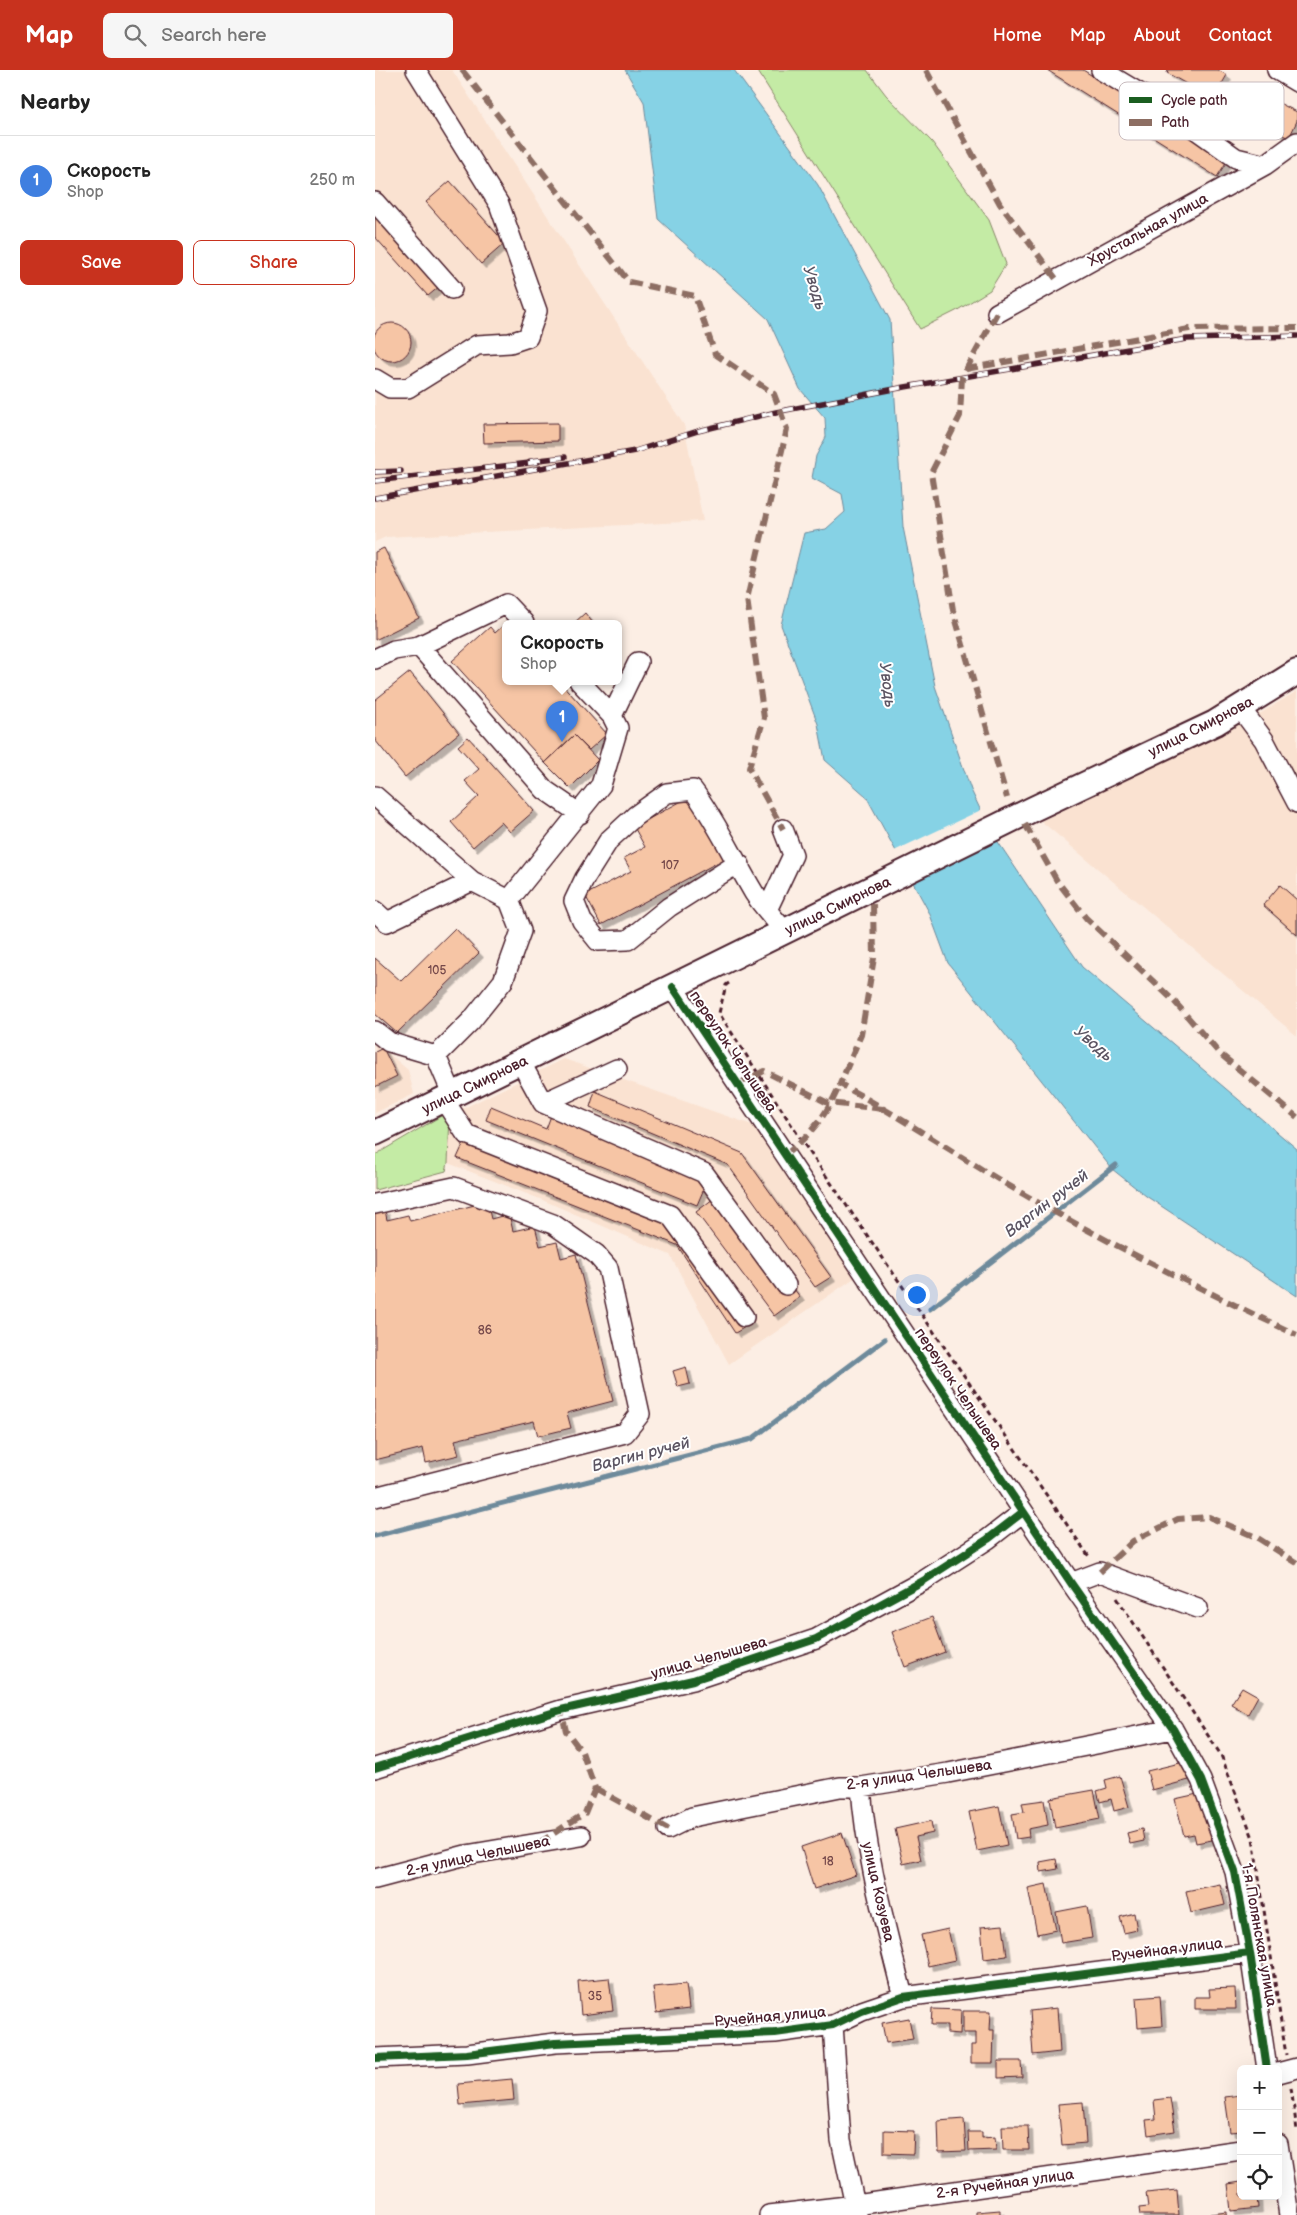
<!DOCTYPE html>
<html lang="en">
<head>
<meta charset="utf-8">
<style>
  :root { --surface:#fff; --page:#f6f6f6; --text:#222; --muted:#767676; --line:#e0e0e0; --accent:#c8321e }
  body { margin:0; font-family:"Balsamiq Sans",sans-serif; background:var(--page); color:var(--text) }
  .controls { position:absolute; right:15px; bottom:15px; display:grid; overflow:hidden; border-radius:8px; box-shadow:0 5px 20px #0002 }
  .controls button { width:45px; height:45px; display:grid; place-items:center; padding:0; border:0; border-bottom:1px solid var(--line); background:var(--surface); color:var(--text); font:25px sans-serif }
  .you { position:absolute; left:541px; top:1224px; width:18px; height:18px; margin:-12px; border:4px solid #fff; border-radius:50%; background:#1a73e8; box-shadow:0 0 0 8px #1a73e833 }
  .badge { display:grid; place-items:center; width:32px; height:32px; border-radius:50%; background:var(--accent); color:#fff; font-size:16px; font-weight:700 }
  .pin { position:absolute; translate:-50% -41px; filter:drop-shadow(0 1px 2px #0008) }
  .pin::after { content:''; position:absolute; top:26px; width:18px; height:15px; background:inherit; clip-path:polygon(0 0,100% 0,50% 100%) }
  .popup { position:absolute; left:127px; top:550px; width:120px; height:65px; box-sizing:border-box; display:grid; place-content:center; border-radius:8px; background:var(--surface); filter:drop-shadow(0 1px 4px #0005); font-size:16px; white-space:nowrap; color:var(--muted) }
  .popup b { font-size:19px; color:var(--text) }
  .popup::after { content:''; position:absolute; left:50%; top:100%; margin-left:-10px; border:10px solid transparent; border-top-color:var(--surface) }
  .list { margin:0; padding:0; list-style:none }
  h2 { display:flex; justify-content:space-between; align-items:center; height:65px; margin:0; padding:0 20px; font-size:21px }
  h2 small { font-size:16px; font-weight:400; color:var(--muted) }
  .list li { display:grid; grid-template-columns:32px 1fr auto; gap:15px; align-items:center; box-sizing:border-box; height:90px; padding:0 20px; border-top:1px solid var(--line) }
  .list b { display:block; font-size:19px; white-space:nowrap }
  .list p { margin:0; font-size:16px; white-space:nowrap; color:var(--muted) }
  .list em { font-size:16px; font-style:normal; color:var(--muted) }
  .actions { display:flex; gap:10px; padding:15px 20px }
  .actions a { flex:1; padding:11px 0; border:1px solid var(--accent); border-radius:8px; text-align:center; font-size:18px; color:var(--accent) }
  .actions .main { background:var(--accent); color:#fff }
  .icon { flex:none; width:28px; height:28px; fill:none; stroke:currentColor; stroke-width:2; stroke-linecap:round; stroke-linejoin:round }
  .map { position:relative; flex:none; width:922px; height:2145px; overflow:hidden }
  header { display:flex; align-items:center; gap:30px; box-sizing:border-box; height:70px; padding:0 25px; background:var(--accent); color:#fff }
  header strong { font-size:24px }
  nav { display:flex; gap:28px; margin-inline-start:auto; font-size:18px }
  .search { width:350px; height:45px; background:var(--page); display:flex; align-items:center; gap:12px; box-sizing:border-box; padding:0 18px; border-radius:8px; color:var(--muted); font-size:19px }
  main { display:flex }
  aside { flex:1; background:var(--surface) }
  .map>svg:first-child { display:block }
</style>
</head>
<body>
<header>
<strong>Map</strong>
<div class="search"><svg class="icon" aria-label="search" viewBox="0 0 24 24"><circle cx="10" cy="10" r="6"/><path d="M15 15l6 6"/></svg>Search here</div>
<nav><a>Home</a><a>Map</a><a>About</a><a>Contact</a></nav>
</header>
<main>
<aside>
<h2>Nearby<small></small></h2>
<ul class="list">
<li><span class="badge" style="background:#3f7fe0">1</span><div><b>Скорость</b><p>Shop</p></div><em>250 m</em></li>
</ul>
<div class="actions"><a class="main">Save</a><a>Share</a></div>
</aside>
<div class="map">
<svg width="922" height="2145" viewBox="0 0 922 2145">
  <defs>
    <filter id="shadow"><feDropShadow dx="4.5" dy="4.5" stdDeviation="0" flood-color="#0004"/></filter>
  </defs>
  <rect width="100%" height="100%" fill="#fceee4"/>
  <filter id="ink" filterUnits="userSpaceOnUse"><feTurbulence type="fractalNoise" baseFrequency=".02" numOctaves="2"/><feDisplacementMap in="SourceGraphic" scale="10" xChannelSelector="R" yChannelSelector="G"/><feConvolveMatrix kernelMatrix="1 2 1 2 8 2 1 2 1" color-interpolation-filters="sRGB"/></filter>
  <g filter="url(#ink)">
    <!-- built -->
    <path fill="#fae2d1" d="M0 0H77L309 355 328 451 11 467 0 472Z
      M922 621V966L666 751 886 643Z
      M0 972 33 1000 39 1024 0 1043Z
      M189 989 397 1062 491 1200 354 1294 295 1185 165 1129 73 1093 75 1045Z"/>
    <!-- green -->
    <path fill="#c4eba5" stroke="#878568" d="M382 0H492L511 25 557 72 614 150 631 194 615 220 581 241 545 259Z
      M71 1043 75 1045 73 1093 71 1101 0 1120V1085Z"/>
    <!-- water -->
    <path fill="#86d2e5" stroke="#6e8a9b" d="M250 0H359L443 115 515 250 528 457 560 616 596 720 615 760 707 897 922 1079V1226L771 1126 737 1099 573 893 554 842 491 726 450 690 443 654 406 555 429 463 451 459 470 442 467 424 437 408 441 386 451 367 450 348 425 319 393 249 283 149 269 32Z"/>
    <!-- pier -->
    <path fill="#fceee4" d="M608 739 624 768 537 814 519 781Z"/>
    <g fill="none" stroke-linecap="round" stroke-linejoin="round">
      <!-- stream -->
      <path stroke="#6e8a9b" stroke-width="5" d="M555 1239 741 1095
        M0 1466 377 1369 510 1269"/>
    </g>
    <!-- building -->
    <path fill="#f6c5a5" stroke="#4a1f2b" filter="url(#shadow)" d="M672 0H708L852 91 842 107Z
      M793 0H843L852 5 838 29 792 3Z
      M882 22 922 42V51L914 68 870 47Z
      M75 111 130 173 106 194 51 132Z
      M0 143 65 216 53 226 0 167Z
      M-2 272a19 19 0 1 1 38 0a19 19 0 1 1-38 0Z
      M183 353V371L109 373 108 354Z
      M9 478 44 548 0 570V482Z
      M210 543 218 553H199Z
      M131 553V611H184L232 664 214 680 199 665 170 693 77 591 115 557 120 563Z
      M35 602 84 663 30 707 0 670V630Z
      M199 665 223 690 195 718 170 693Z
      M93 667 159 741 135 762 126 752 98 777 76 752 104 726 90 711 104 699 83 676Z
      M316 726 349 789 226 855 210 825 256 801 249 788 270 777 259 757Z
      M905 815 922 830V865L888 835Z
      M80 858 104 883 22 963 0 944V888L26 911Z
      M8 978 22 1006 0 1017V982Z
      M220 1021 367 1083 456 1207 440 1217 353 1095 215 1037Z
      M116 1036 171 1059 177 1043 334 1107 322 1135 111 1050Z
      M91 1068 314 1159 377 1253 360 1263 302 1175 82 1088Z
      M347 1122 425 1227 399 1246 321 1142Z
      M112 1132 116 1149 134 1144 138 1161 160 1156 165 1176 182 1172 186 1188 201 1184 238 1331 192 1343 196 1358 163 1366 159 1351 80 1370 84 1385 51 1393 48 1378 0 1390V1143L10 1140 12 1150 33 1145 35 1151Z
      M311 1297 315 1314 303 1317 298 1301Z
      M557 1547 570 1582 530 1597 517 1562Z
      M867 1617 883 1626 873 1644 856 1634Z
      M809 1692 814 1710 777 1720 772 1701Z
      M745 1706 754 1737 739 1741 736 1729 725 1732 722 1721 732 1718 730 1710Z
      M719 1720 725 1749 680 1758 675 1728Z
      M827 1723 837 1770 821 1773 819 1764 809 1766 800 1729Z
      M669 1730 673 1755 653 1759 654 1767 641 1769 637 1744 649 1742 647 1733Z
      M624 1736 632 1775 602 1781 594 1742Z
      M556 1751 558 1763 541 1767 546 1790 528 1794 520 1759Z
      M767 1759 769 1771 755 1774 752 1763Z
      M467 1763 481 1805 439 1819 426 1777Z
      M681 1789 683 1799 666 1802 665 1792Z
      M671 1814 681 1860 662 1864 653 1818Z
      M845 1814 850 1835 816 1843 811 1821Z
      M712 1836 717 1868 686 1873 681 1842Z
      M759 1843 762 1860 749 1863 745 1847Z
      M628 1855 632 1886 609 1889 606 1857Z
      M573 1859 580 1890 553 1896 546 1865Z
      M234 1908 238 1941 206 1945 203 1911Z
      M311 1914 314 1939 281 1943 278 1917Z
      M860 1918 861 1939H820V1927H835L834 1919Z
      M785 1926 787 1956 763 1958 761 1928Z
      M682 1938 685 1982 658 1985 655 1941Z
      M557 1939 586 1940 585 1964 572 1963V1955H556Z
      M588 1941H616L615 1960H619L618 1993H596V1975H601V1963H588Z
      M534 1948 538 1969 511 1973 507 1953Z
      M623 1991H646L647 2007 623 2008Z
      M137 2009 139 2030 85 2035 83 2014Z
      M866 2025V2061L855 2062 850 2027Z
      M795 2028 800 2061 773 2065 771 2050 781 2049 779 2030Z
      M708 2032 711 2073 687 2075 683 2034Z
      M589 2049 591 2081 564 2082 563 2051Z
      M627 2056H653L654 2080H628Z
      M509 2060 539 2061 538 2084 509 2083Z
      M593 2062H607V2068L620 2067 621 2080 594 2081Z
      M866 2112V2126H882L883 2138 856 2141 853 2114Z
      M802 2120 804 2145H765L764 2138 773 2137 771 2123Z
      M625 2140V2145H601V2142Z
      M852 2142V2145H835V2144Z"/>
    <g fill="none" stroke-linecap="round" stroke-linejoin="round">
      <!-- minor casing -->
      <g stroke="#4a1f2b" stroke-width="22">
        <path id="minor" d="M726 0 799 44 861 88 890 95
          M902 0 922 12
          M0 132 77 219
          M622 243 890 95 922 72
          M0 309 15 318H33L102 275 135 273 153 267 162 241 124 134 41 0
          M44 576 131 534 149 553
          M0 589 19 580 44 576 170 720 205 744
          M866 639 889 670 922 733
          M237 646 263 592
          M0 726 97 811 134 830 146 861 128 911 96 951 61 986
          M365 795 354 799 294 837 253 870 223 871 207 851 199 831 210 808 234 770 260 746 292 723 318 720C342 752 358 788 379 823 388 837 400 849 410 862
          M134 830 226 715 243 658 237 646 204 611
          M392 840 418 785 408 759
          M0 841 12 852 97 811
          M298 917 696 1513 798 1659 826 1710 860 1802 875 1883 892 1999
          M0 961 14 972 61 986 78 1026
          M146 993 168 1033 329 1103 411 1215
          M69 1030 91 1064 295 1145 369 1247
          M168 1033 242 999
          M0 1134 79 1117 178 1154 221 1184 233 1198 265 1344 250 1363 0 1427
          M696 1513 725 1502 823 1538
          M0 1698 186 1640 318 1610 441 1569 548 1511 613 1469 648 1442
          M486 1717C491 1789 511 1857 528 1927
          M293 1759 317 1747 465 1717H486L573 1703 798 1659
          M0 1809 91 1785 206 1766
          M458 1955 466 2070 482 2145
          M0 1988 92 1984 180 1973 400 1963 458 1955 487 1941 528 1927 875 1883
          M903 2003 922 1998
          M903 2074 914 2145
          M394 2145 481 2135 866 2080"/>
      </g>
      <!-- major casing -->
      <g stroke="#4a1f2b" stroke-width="28">
        <path id="major" d="M0 1063 658 739 840 653 922 602"/>
      </g>
      <!-- path -->
      <path stroke="#4a1f2b" stroke-width="3" stroke-dasharray="5 4" stroke-linecap="butt" d="M354 913 351 915 344 943 351 954 427 1071 715 1488
        M742 1528 846 1685 878 1768 911 1985
        M916 2018 922 2060"/>
      <!-- minor -->
      <use href="#minor" stroke="#fff" stroke-width="19"/>
      <!-- major -->
      <use href="#major" stroke="#fff" stroke-width="24"/>
      <!-- rail casing -->
      <g stroke="#4a1f2b" stroke-width="5.5">
        <path id="rail" d="M155 391 190 387
          M0 402 26 401
          M0 411 163 392
          M0 428 260 381 323 361 401 342 530 317 812 269 922 266"/>
      </g>
      <!-- rail -->
      <use href="#rail" stroke="#fff" stroke-width="4" stroke-dasharray="11" stroke-linecap="butt"/>
      <!-- quiet -->
      <path stroke="#8d6e63" stroke-width="6" stroke-dasharray="12 6" stroke-linecap="butt" d="M87 0 254 212 320 226 340 284 399 324 412 359 372 529 389 648 374 698 408 759
        M551 0 625 134 682 210
        M622 243 587 307 585 346 556 403 578 540 632 728
        M591 299 814 259 922 258
        M650 754 682 811 711 848 799 931 844 983 922 1047
        M498 834 499 888 486 965 465 1014C528 1048 587 1089 650 1125 738 1176 830 1221 922 1265
        M363 1014 389 1001 453 1033 509 1039
        M410 1085C435 1065 453 1044 465 1014
        M725 1502 758 1471 803 1449 834 1447 881 1467 922 1493
        M220 1718 293 1759
        M164 1773 210 1743 220 1718 207 1682 191 1661 186 1640"/>
      <!-- cycleway casing -->
      <g stroke="#fff" stroke-width="11">
        <path id="cycleway" d="M298 917 696 1513 798 1659 826 1710 860 1802 875 1883 892 1999
          M0 1698 186 1640 318 1610 441 1569 548 1511 613 1469 648 1442
          M0 1988 92 1984 180 1973 400 1963 458 1955 487 1941 528 1927 875 1883"/>
      </g>
      <!-- cycleway -->
      <use href="#cycleway" stroke="#1b5e20" stroke-width="8"/>
    </g>
  </g>
  <g text-anchor="middle" dominant-baseline="central" stroke-width="4" stroke-linejoin="round" paint-order="stroke">
    <!-- number labels -->
    <g font-size="12" fill="#75484a">
      <text x="295" y="795">107</text>
      <text x="62" y="900">105</text>
      <text x="110" y="1260">86</text>
      <text x="453" y="1791">18</text>
      <text x="220" y="1926">35</text>
    </g>
    <!-- street labels -->
    <g font-size="15" fill="#4a1f2b" stroke="#fff">
      <text transform="translate(773 160) rotate(-29)">Хрустальная улица</text>
      <text transform="translate(826 657) rotate(-27)">улица Смирнова</text>
      <text transform="translate(463 836) rotate(-26)">улица Смирнова</text>
      <text transform="translate(358 982) rotate(56)">переулок Челышева</text>
      <text transform="translate(100 1015) rotate(-26)">улица Смирнова</text>
      <text transform="translate(583 1319) rotate(56)">переулок Челышева</text>
      <text transform="translate(334 1588) rotate(-16)">улица Челышева</text>
      <text transform="translate(544 1705) rotate(-8)">2-я улица Челышева</text>
      <text transform="translate(103 1786) rotate(-12)">2-я улица Челышева</text>
      <text transform="translate(503 1822) rotate(77)">улица Козуева</text>
      <text transform="translate(884 1865) rotate(80)">1-я Полянская улица</text>
      <text transform="translate(792 1880) rotate(-7)">Ручейная улица</text>
      <text transform="translate(395 1947) rotate(-5)">Ручейная улица</text>
      <text transform="translate(630 2114) rotate(-8)">2-я Ручейная улица</text>
    </g>
    <!-- water labels -->
    <g font-size="16" font-style="italic" fill="#5c5563" stroke="#fff">
      <text transform="translate(439 218) rotate(73)">Уводь</text>
      <text transform="translate(512 615) rotate(83)">Уводь</text>
      <text transform="translate(718 974) rotate(41)">Уводь</text>
      <text transform="translate(672 1134) rotate(-37)">Варгин ручей</text>
      <text transform="translate(266 1385) rotate(-14)">Варгин ручей</text>
    </g>
  </g>
  <!-- legend -->
  <rect x="744" y="12" width="165" height="58" rx="8" fill="#fff" stroke="#c9bcbf" stroke-width="1"/>
  <rect x="754" y="27" width="23" height="6" fill="#1b5e20"/>
  <rect x="754" y="49" width="23" height="7" fill="#8d6e63"/>
  <g font-size="14" fill="#4a1f2b">
    <text x="786" y="35">Cycle path</text>
    <text x="786" y="57">Path</text>
  </g>
</svg>
<div class="controls">
<button>+</button>
<button>−</button>
<button><svg class="icon" aria-label="locate" viewBox="0 0 24 24"><circle cx="12" cy="12" r="6"/><path d="M12 2v4M12 18v4M2 12h4M18 12h4"/></svg></button>
</div>
<div class="you"></div>
<div class="pin badge" style="left:187px;top:672px;background:#3f7fe0">1</div>
<div class="popup"><b>Скорость</b>Shop</div>
</div>
</main>
</body>
</html>
